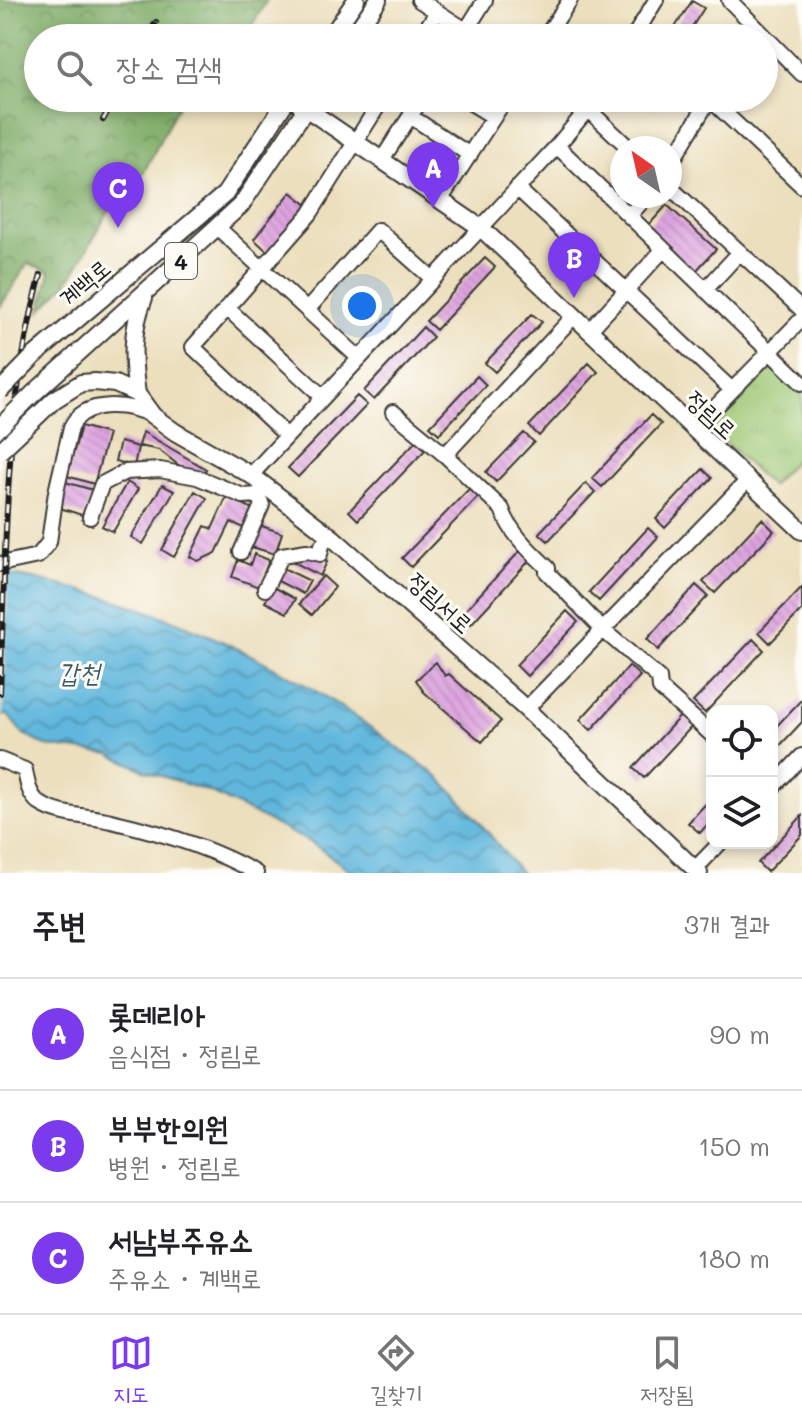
<!DOCTYPE html>
<html lang="ko">
<head>
<meta charset="utf-8">
<style>
  :root { --surface:#fff; --page:#f6f6f6; --text:#202124; --muted:#757577; --line:#e0e0e0; --accent:#7c3aed }
  body { margin:0; font-family:Mali,"Poor Story",sans-serif; background:var(--page); color:var(--text) }
  .controls { position:absolute; right:24px; bottom:24px; display:grid; overflow:hidden; border-radius:16px; box-shadow:0 4px 12px #0003 }
  .controls button { width:72px; height:72px; display:grid; place-items:center; padding:0; border:0; border-bottom:2px solid var(--line); background:var(--surface); color:var(--text); font:40px sans-serif }
  .compass { position:absolute; left:610px; top:136px; width:72px; height:72px; border-radius:50%; background:var(--surface); box-shadow:0 4px 12px #0003; rotate:326deg }
  .you { position:absolute; left:362px; top:306px; width:28px; height:28px; margin:-20px; border:6px solid #fff; border-radius:50%; background:#1a73e8; box-shadow:0 0 0 12px #1a73e833 }
  .badge { display:grid; place-items:center; width:52px; height:52px; border-radius:50%; background:var(--accent); color:#fff; font-size:26px; font-weight:700 }
  .pin { position:absolute; translate:-50% -66px; filter:drop-shadow(0 2px 4px #0008) }
  .pin::after { content:''; position:absolute; top:42px; width:28px; height:24px; background:inherit; clip-path:polygon(0 0,100% 0,50% 100%) }
  .list { margin:0; padding:0; list-style:none }
  h2 { display:flex; justify-content:space-between; align-items:center; height:104px; margin:0; padding:0 32px; font-size:34px }
  h2 small { font-size:26px; font-weight:400; color:var(--muted) }
  .list li { display:grid; grid-template-columns:52px 1fr auto; gap:24px; align-items:center; box-sizing:border-box; height:112px; padding:0 32px; border-top:2px solid var(--line) }
  .list b { display:block; font-size:30px; white-space:nowrap }
  .list p { margin:0; font-size:26px; white-space:nowrap; color:var(--muted) }
  .list em { font-size:26px; font-style:normal; color:var(--muted) }
  .icon { flex:none; width:44px; height:44px; fill:none; stroke:currentColor; stroke-width:2; stroke-linecap:round; stroke-linejoin:round }
  .map { position:relative; flex:none; width:802px; height:873px; overflow:hidden }
  .search { position:absolute; background:var(--surface); box-shadow:0 4px 12px #0003; left:24px; right:24px; top:24px; height:88px; display:flex; align-items:center; gap:20px; box-sizing:border-box; padding:0 28px; border-radius:44px; color:var(--muted); font-size:30px }
  .sheet { height:440px; background:var(--surface) }
  nav { display:flex; justify-content:space-around; align-items:center; box-sizing:border-box; height:112px; border-top:2px solid var(--line); background:var(--surface); font-size:22px; color:var(--muted) }
  nav a { display:grid; justify-items:center; gap:4px }
  nav .on { color:var(--accent) }
  .map>svg:first-child { display:block }
</style>
</head>
<body>
<div class="map">
<svg width="802" height="873" viewBox="0 0 802 873">
  <defs>
    <pattern id="grass-tufts" width="24" height="20" patternUnits="userSpaceOnUse" patternTransform="scale(2)"><rect width="24" height="20" fill="#9ec874"/><path d="M3 7l-1-3M5 7V3M7 7l1-3M15 17l-1-3M17 17v-4M19 17l1-3" fill="none" stroke="#88ab64"/></pattern>
    <pattern id="forest-crowns" width="20" height="18" patternUnits="userSpaceOnUse" patternTransform="scale(2)"><rect width="20" height="18" fill="#7eac66"/><path d="M2 6a3 3 0 1 1 6 0M12 15a3 3 0 1 1 6 0" fill="none" stroke="#668b53"/></pattern>
    <pattern id="water-waves" width="16" height="10" patternUnits="userSpaceOnUse" patternTransform="scale(2)"><rect width="16" height="10" fill="#60b7dd"/><path d="M0 5q4-4 8 0t8 0" fill="none" stroke="#4e94b2"/></pattern>
    <pattern id="building-back-hatch" width="6" height="6" patternUnits="userSpaceOnUse" patternTransform="scale(2)"><rect width="6" height="6" fill="#dda2df"/><path d="M-1 5l2 2M0 0l6 6M5-1l2 2" fill="none" stroke="#bd8bbf"/></pattern>
  </defs>
  <rect width="100%" height="100%" fill="#fdfcf7"/>
  <filter id="ink" filterUnits="userSpaceOnUse"><feTurbulence type="fractalNoise" baseFrequency=".0125" numOctaves="2"/><feDisplacementMap in="SourceGraphic" scale="16" xChannelSelector="R" yChannelSelector="G"/><feConvolveMatrix kernelMatrix="1 2 1 2 8 2 1 2 1" color-interpolation-filters="sRGB"/></filter>
  <filter id="wash" filterUnits="userSpaceOnUse"><feTurbulence type="fractalNoise" baseFrequency=".006" numOctaves="4" result="noise"/><feDisplacementMap in="SourceGraphic" scale="32" xChannelSelector="R" yChannelSelector="G"/><feGaussianBlur stdDeviation="1.8" result="paint"/><feColorMatrix in="noise" values="0 0 0 0 0 0 0 0 0 0 0 0 0 0 0 0 0 1.4 0 .05"/><feComposite in="paint" operator="in"/></filter>
  <g filter="url(#wash)">
    <rect width="100%" height="100%" fill="#ecdfbd"/>
    <!-- grass -->
    <path fill="url(#grass-tufts)" stroke="#5d7248" stroke-width="2" d="M771 360 802 390V453L771 486 708 426Z"/>
    <!-- forest -->
    <path fill="url(#forest-crowns)" stroke="#4d6441" stroke-width="2" d="M0 0H267L245 38H38V98H182L143 174 121 190 69 281 40 311 50 272 28 263 0 307Z"/>
    <!-- water -->
    <path fill="url(#water-waves)" stroke="#3e6a7c" stroke-width="2" d="M0 573C142 596 279 657 393 744 410 757 431 769 446 785 473 812 497 844 521 873H354L310 842 210 792 146 771 110 754 46 746 22 733 7 714 0 717Z"/>
    <!-- pier -->
    <path fill="#ecdfbd" d="M0 569 8 570 2 720 0 721Z"/>
    <g id="blocks">
      <!-- building -->
      <path fill="url(#building-back-hatch)" d="M692 1 704 8 685 38H668Z
        M291 192 309 206 270 254 254 239Z
        M667 205 716 249 695 272 646 228Z
        M485 258 495 267 436 330 426 321Z
        M532 314 542 322 495 372 485 363Z
        M423 327 433 337 374 400 364 391Z
        M589 363 598 372 539 436 529 426Z
        M477 376 486 385 439 434 430 426Z
        M357 396 367 405 298 477 288 468Z
        M651 415 661 424 602 487 592 478Z
        M81 426 108 434 94 484 67 476Z
        M143 432 206 469 203 474 185 470 159 450 139 446Z
        M524 433 534 442 496 482 486 472Z
        M418 439 427 448 358 520 349 511Z
        M120 442 138 447 134 466 115 461Z
        M703 469 712 478 665 528 656 519Z
        M65 482 93 490 85 516 57 507Z
        M127 482 138 489 113 532 102 526Z
        M586 483 595 492 548 541 539 533Z
        M162 485 174 491 143 544 131 537Z
        M471 487 480 495 411 567 402 558Z
        M195 491 207 498 174 557 162 550Z
        M227 496 253 509 244 528 231 522 216 553 198 561 190 557 205 526 212 529Z
        M762 519 774 531 715 593 703 582Z
        M259 525 282 533 275 554 252 547Z
        M648 528 658 537 599 601 589 592Z
        M520 551 530 560 471 624 461 615Z
        M308 553 327 562 320 576 290 560Z
        M254 554 269 560 259 587 232 577 238 560 250 565Z
        M281 567 310 581 303 594 274 579Z
        M323 576 335 587 312 615 299 604Z
        M696 585 708 596 658 650 647 639Z
        M273 587 295 599 287 613 265 602Z
        M802 587V610L770 643 759 632Z
        M567 611 578 622 527 676 516 665Z
        M753 639 764 650 705 713 693 702Z
        M436 662 445 676 449 674 501 721 482 742 424 692 416 680Z
        M629 666 640 676 591 730 580 720Z
        M802 699V722L772 754V731Z
        M682 714 694 724 644 778 633 768Z
        M712 797V819L700 833 688 823Z
        M802 816V835L767 872 758 863Z"/>
    </g>
  </g>
  <g filter="url(#ink)">
    <use href="#blocks" fill-opacity="0" stroke="#3b3934" stroke-width="2"/>
    <g fill="none" stroke-linecap="round" stroke-linejoin="round">
      <!-- minor casing -->
      <g stroke="#3b3934" stroke-width="18">
        <path id="minor" d="M419 0 478 38
          M729 0 802 74
          M462 37 485 0
          M420 38 437 12
          M545 38 570 0
          M633 38 656 0
          M463 98 494 117
          M571 98 589 110 629 148
          M710 99 802 186
          M410 116 470 155
          M557 146 802 383
          M381 161 422 98
          M670 165 710 98
          M670 187 802 310
          M517 188 732 390
          M441 199 506 98
          M629 216 647 196
          M217 227 359 358
          M705 290 740 252
          M227 308 323 397
          M307 310 378 230 433 279
          M574 316 445 455 502 509C510 533 530 551 548 568L547 572 603 630 659 678 660 688 712 735
          M589 331 663 250
          M393 412 445 455
          M694 429 802 319
          M287 436 193 347 310 214 383 98
          M251 475 557 146 597 98
          M90 517 102 484 125 472 160 470 197 477 243 496 258 495 265 486
          M241 552 262 505 258 495
          M0 564 38 556 49 542 56 492 71 427C85 398 129 404 153 416
          M265 589 282 555 307 551 320 554 322 545
          M526 709 748 480
          M0 760 25 770C27 782 29 795 39 803 60 817 88 815 111 821 159 832 213 848 256 873
          M772 788 802 756
          M695 869 720 843"/>
      </g>
      <!-- major casing -->
      <g stroke="#3b3934" stroke-width="20">
        <path id="major" d="M330 38 356 0
          M352 38 378 0
          M291 98 481 228 802 531
          M35 355 225 194 288 98
          M33 394 241 205 313 98
          M137 394C132 360 131 330 144 298
          M33 420 54 400 81 383 95 382 115 384 137 394 153 416 175 432 251 475 333 538 526 709 699 873"/>
      </g>
      <!-- minor -->
      <use href="#minor" stroke="#fff" stroke-width="14"/>
      <!-- major -->
      <use href="#major" stroke="#fff" stroke-width="16"/>
      <!-- rail casing -->
      <g stroke="#1c1c1c" stroke-width="6">
        <path id="rail" d="M146 38 156 22
          M103 120 115 98
          M0 693C6 554 3 410 41 275"/>
      </g>
      <!-- rail -->
      <use href="#rail" stroke="#fdfcf7" stroke-width="3" stroke-dasharray="9" stroke-linecap="butt"/>
      <!-- major-bridge casing -->
      <g stroke="#3b3934" stroke-width="20" stroke-linecap="butt">
        <path id="major-bridge" d="M0 391 35 355
          M0 427 33 394
          M0 451 33 420"/>
      </g>
      <!-- major-bridge -->
      <use href="#major-bridge" stroke="#fff" stroke-width="16"/>
    </g>
  </g>
  <g text-anchor="middle" dominant-baseline="central" stroke-width="6" stroke-linejoin="round" paint-order="stroke">
    <!-- shield labels -->
    <rect fill="#fdfcf7" stroke="#605f5e" stroke-width="2" x="165" y="243" width="32" height="36" rx="6"/>
    <g font-size="22" font-weight="bold" fill="#1c1c1c">
      <text x="181" y="261">4</text>
    </g>
    <!-- street labels -->
    <g font-size="24" fill="#1c1c1c" stroke="#fdfcf7">
      <text transform="translate(84 282) rotate(-40)">계백로</text>
      <text transform="translate(712 414) rotate(43)">정림로</text>
      <text transform="translate(441 602) rotate(42)">정림서로</text>
    </g>
    <!-- water labels -->
    <g font-size="26" font-style="italic" fill="#375a69" stroke="#fdfcf7">
      <text x="79" y="672">갑천</text>
    </g>
  </g>
</svg>
<div class="controls">
<button><svg class="icon" aria-label="locate" viewBox="0 0 24 24"><circle cx="12" cy="12" r="6"/><path d="M12 2v4M12 18v4M2 12h4M18 12h4"/></svg></button>
<button><svg class="icon" aria-label="layers" viewBox="0 0 24 24"><path d="M12 4l9 5-9 5-9-5zM3 14l9 5 9-5"/></svg></button>
</div>
<svg class="compass" viewBox="-18 -18 36 36"><path d="M0-13l5 13h-10z" fill="#e53935"/><path d="M0 13l5-13h-10z" fill="#757577"/></svg>
<div class="you"></div>
<div class="pin badge" style="left:433px;top:208px">A</div>
<div class="pin badge" style="left:574px;top:298px">B</div>
<div class="pin badge" style="left:118px;top:228px">C</div>
<div class="search"><svg class="icon" aria-label="search" viewBox="0 0 24 24"><circle cx="10" cy="10" r="6"/><path d="M15 15l6 6"/></svg>장소 검색</div>
</div>
<section class="sheet">
<h2>주변<small>3개 결과</small></h2>
<ul class="list">
<li><span class="badge">A</span><div><b>롯데리아</b><p>음식점 · 정림로</p></div><em>90 m</em></li>
<li><span class="badge">B</span><div><b>부부한의원</b><p>병원 · 정림로</p></div><em>150 m</em></li>
<li><span class="badge">C</span><div><b>서남부주유소</b><p>주유소 · 계백로</p></div><em>180 m</em></li>
</ul>
</section>
<nav>
<a class="on"><svg class="icon" aria-label="map" viewBox="0 0 24 24"><path d="M3 6l6-2 6 2 6-2v14l-6 2-6-2-6 2zM9 4v14M15 6v14"/></svg>지도</a>
<a><svg class="icon" aria-label="directions" viewBox="0 0 24 24"><path d="M12 3l9 9-9 9-9-9zM9 14v-3h6M13 9l2 2-2 2"/></svg>길찾기</a>
<a><svg class="icon" aria-label="saved" viewBox="0 0 24 24"><path d="M7 4h10v16l-5-4-5 4z"/></svg>저장됨</a>
</nav>
</body>
</html>
